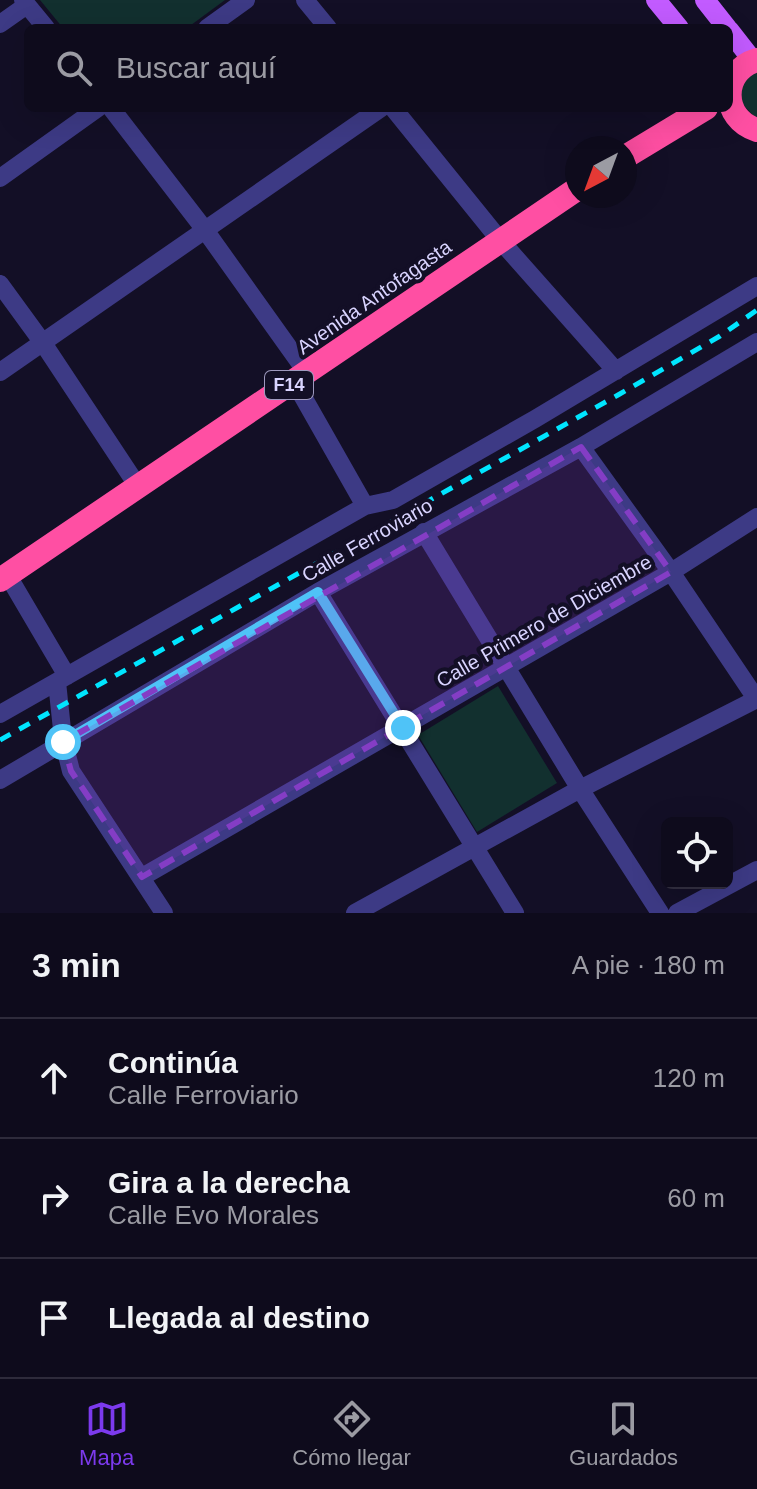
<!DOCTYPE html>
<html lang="es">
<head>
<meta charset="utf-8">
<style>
  :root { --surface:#0e0b1c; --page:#1c1929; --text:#f1f3f6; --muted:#9b9ba3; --line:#2e2b3b; --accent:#7c3aed }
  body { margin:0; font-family:Helvetica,sans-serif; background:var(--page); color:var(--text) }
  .controls { position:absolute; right:24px; bottom:24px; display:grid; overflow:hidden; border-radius:12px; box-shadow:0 8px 32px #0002 }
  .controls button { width:72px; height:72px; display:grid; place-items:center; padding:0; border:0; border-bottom:2px solid var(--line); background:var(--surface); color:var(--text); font:40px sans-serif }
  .compass { position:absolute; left:565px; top:136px; width:72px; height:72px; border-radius:50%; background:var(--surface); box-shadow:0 8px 32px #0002; rotate:221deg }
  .stop { position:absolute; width:24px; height:24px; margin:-18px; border:6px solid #4fc3f7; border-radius:50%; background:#fff }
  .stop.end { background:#4fc3f7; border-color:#fff; box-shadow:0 2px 8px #0008 }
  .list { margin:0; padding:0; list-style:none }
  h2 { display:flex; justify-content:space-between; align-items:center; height:104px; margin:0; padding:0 32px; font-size:34px }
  h2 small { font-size:26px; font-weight:400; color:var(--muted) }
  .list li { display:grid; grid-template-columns:52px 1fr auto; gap:24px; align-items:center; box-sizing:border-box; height:120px; padding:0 32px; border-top:2px solid var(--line) }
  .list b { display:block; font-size:30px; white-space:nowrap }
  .list p { margin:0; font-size:26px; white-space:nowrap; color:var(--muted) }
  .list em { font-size:26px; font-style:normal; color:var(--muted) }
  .icon { flex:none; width:44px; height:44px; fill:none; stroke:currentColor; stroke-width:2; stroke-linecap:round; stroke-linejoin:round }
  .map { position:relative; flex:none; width:757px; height:913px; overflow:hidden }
  .search { position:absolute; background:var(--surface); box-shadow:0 8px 32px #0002; left:24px; right:24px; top:24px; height:88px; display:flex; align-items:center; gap:20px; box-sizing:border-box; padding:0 28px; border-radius:12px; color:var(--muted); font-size:30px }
  .sheet { height:464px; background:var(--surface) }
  nav { display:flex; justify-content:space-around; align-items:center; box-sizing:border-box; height:112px; border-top:2px solid var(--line); background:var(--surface); font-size:22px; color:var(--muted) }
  nav a { display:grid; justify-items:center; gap:4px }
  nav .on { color:var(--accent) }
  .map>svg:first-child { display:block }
</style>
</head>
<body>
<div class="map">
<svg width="757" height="913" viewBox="0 0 757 913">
  <rect width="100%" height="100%" fill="#130f26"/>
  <!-- green -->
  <path fill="#12302f" d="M40 0H225L187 28H63Z
    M757 71V120L739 100 742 83Z
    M498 686 557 783 477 832 418 735Z"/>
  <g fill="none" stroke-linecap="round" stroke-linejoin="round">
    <!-- street -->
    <path stroke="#3d3a85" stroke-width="18" d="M23 0 46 28
      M305 0 328 28
      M0 24 27 5
      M207 28 246 0
      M111 108 205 230 307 373
      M393 108 499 239 616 371
      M0 178 98 108
      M0 284 43 343 137 485
      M0 372 381 108
      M294 381 365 506
      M581 447 671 572 757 700
      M424 532 580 789 660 913
      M7 574 67 676
      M318 592 515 913
      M57 682 63 739 71 771 164 913
      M0 714 365 506 393 500 535 419 757 286
      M0 780 318 592 581 447 757 342
      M142 877 671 572 757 517
      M355 913 580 789 757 699
      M677 913 757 870"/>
    <!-- primary -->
    <path stroke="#c25bff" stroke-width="20" d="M656 0 679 28
      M705 0 727 28
      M729 30 753 61"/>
    <!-- highway -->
    <path stroke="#ff4fa3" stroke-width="24" d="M757 60C720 71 721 119 757 130
      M625 157 706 108
      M0 580 577 189"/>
    <!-- rail -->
    <path stroke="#00e5ff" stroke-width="5" stroke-dasharray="12 10" stroke-linecap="butt" d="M0 740 618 395 720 336 757 310"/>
  </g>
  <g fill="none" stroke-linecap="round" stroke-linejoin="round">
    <!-- route -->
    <path stroke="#4fc3f7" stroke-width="10" d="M63 742 318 592 403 728"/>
  </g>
  <!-- marked area -->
  <path fill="#843dc5" fill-opacity="0.2" stroke="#843dc5" stroke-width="6" stroke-dasharray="16 10" stroke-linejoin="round" d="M581 447 671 572 142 877 71 771 63 742Z"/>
  <g text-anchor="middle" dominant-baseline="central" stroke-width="8" stroke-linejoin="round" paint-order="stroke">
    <!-- shield labels -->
    <rect fill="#130f26" stroke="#9e99be" stroke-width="2" x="265" y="371" width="48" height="28" rx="6"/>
    <g font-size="18" font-weight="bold" fill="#d9d4ff">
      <text x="289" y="385">F14</text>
    </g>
    <!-- street labels -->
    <g font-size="20" fill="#d9d4ff" stroke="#130f26">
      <text transform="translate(374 297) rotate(-35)">Avenida Antofagasta</text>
      <text transform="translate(367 540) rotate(-30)">Calle Ferroviario</text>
      <text transform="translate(544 621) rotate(-30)">Calle Primero de Diciembre</text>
    </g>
  </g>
</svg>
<div class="controls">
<button><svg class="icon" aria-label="locate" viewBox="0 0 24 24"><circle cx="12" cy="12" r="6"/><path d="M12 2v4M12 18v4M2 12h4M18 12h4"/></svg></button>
</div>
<svg class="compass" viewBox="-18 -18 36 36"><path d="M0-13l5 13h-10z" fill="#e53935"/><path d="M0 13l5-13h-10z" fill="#9b9ba3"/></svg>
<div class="stop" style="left:63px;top:742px"></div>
<div class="stop end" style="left:403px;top:728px"></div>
<div class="search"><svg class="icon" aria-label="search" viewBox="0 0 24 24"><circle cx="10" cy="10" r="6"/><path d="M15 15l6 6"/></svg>Buscar aquí</div>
</div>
<section class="sheet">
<h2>3 min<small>A pie · 180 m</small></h2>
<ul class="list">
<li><svg class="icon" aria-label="ahead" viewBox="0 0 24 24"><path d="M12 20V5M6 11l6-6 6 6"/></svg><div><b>Continúa</b><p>Calle Ferroviario</p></div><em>120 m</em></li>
<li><svg class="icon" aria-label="right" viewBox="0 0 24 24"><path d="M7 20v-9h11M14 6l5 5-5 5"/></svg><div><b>Gira a la derecha</b><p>Calle Evo Morales</p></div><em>60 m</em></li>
<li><svg class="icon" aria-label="arrive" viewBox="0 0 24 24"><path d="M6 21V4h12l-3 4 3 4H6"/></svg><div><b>Llegada al destino</b></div></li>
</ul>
</section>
<nav>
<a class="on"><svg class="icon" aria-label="map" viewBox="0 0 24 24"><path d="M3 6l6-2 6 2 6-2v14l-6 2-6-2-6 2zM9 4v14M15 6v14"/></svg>Mapa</a>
<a><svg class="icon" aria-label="directions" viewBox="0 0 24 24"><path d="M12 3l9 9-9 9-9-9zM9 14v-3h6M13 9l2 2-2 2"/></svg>Cómo llegar</a>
<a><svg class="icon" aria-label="saved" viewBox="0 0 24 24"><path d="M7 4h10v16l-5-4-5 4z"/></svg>Guardados</a>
</nav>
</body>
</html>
